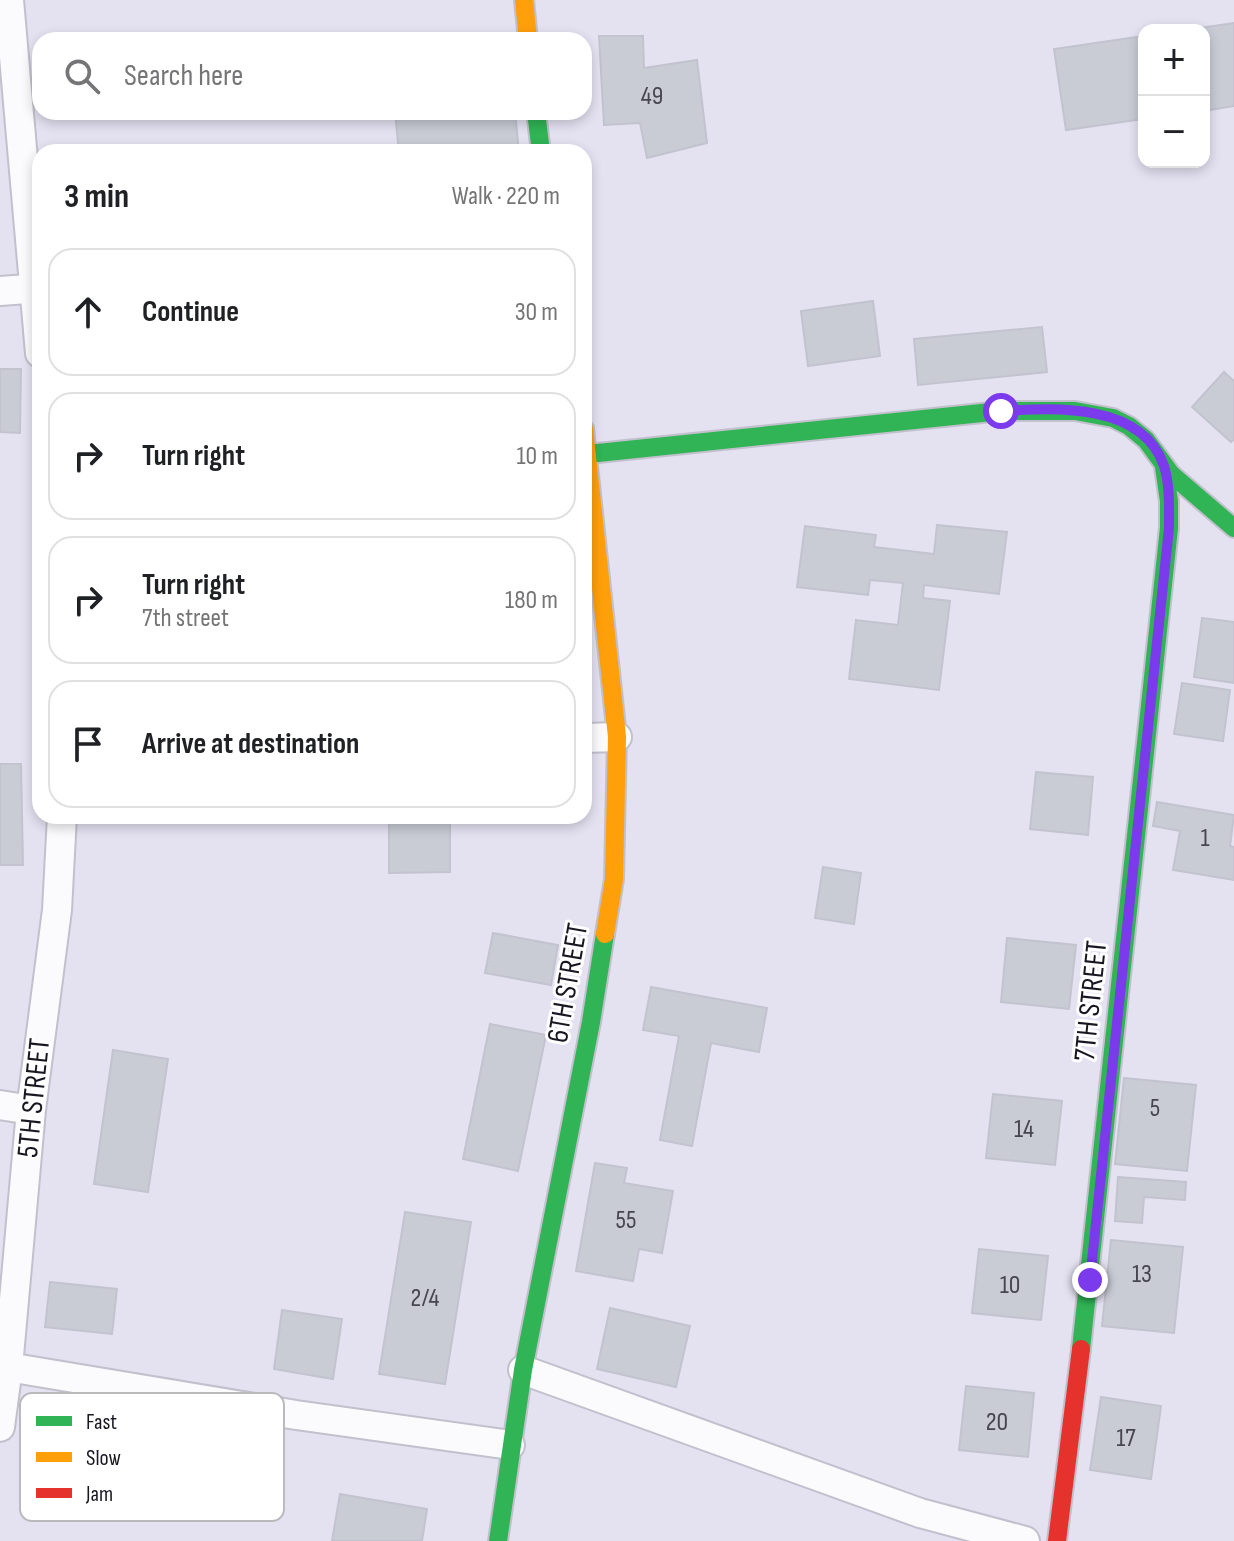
<!DOCTYPE html>
<html lang="en">
<head>
<meta charset="utf-8">
<style>
  :root { --surface:#fff; --page:#f6f6f6; --text:#202124; --muted:#757577; --line:#e0e0e0 }
  body { margin:0; font-family:"Sofia Sans Condensed",sans-serif; background:var(--page); color:var(--text) }
  .controls { position:absolute; right:24px; top:24px; display:grid; overflow:hidden; border-radius:16px; box-shadow:0 4px 12px #0003 }
  .controls button { width:72px; height:72px; display:grid; place-items:center; padding:0; border:0; border-bottom:2px solid var(--line); background:var(--surface); color:var(--text); font:40px sans-serif }
  .stop { position:absolute; width:24px; height:24px; margin:-18px; border:6px solid #7c3aed; border-radius:50%; background:#fff }
  .stop.end { background:#7c3aed; border-color:#fff; box-shadow:0 2px 8px #0008 }
  .list { margin:0; padding:0; list-style:none }
  h2 { display:flex; justify-content:space-between; align-items:center; height:104px; margin:0; padding:0 32px; font-size:34px }
  h2 small { font-size:26px; font-weight:400; color:var(--muted) }
  .list li { display:grid; grid-template-columns:52px 1fr auto; gap:24px; align-items:center; box-sizing:border-box; height:128px; margin:0 16px 16px; padding:0 16px; border:2px solid var(--line); border-radius:24px }
  .list b { display:block; font-size:30px; white-space:nowrap }
  .list p { margin:0; font-size:26px; white-space:nowrap; color:var(--muted) }
  .list em { font-size:26px; font-style:normal; color:var(--muted) }
  .icon { flex:none; width:44px; height:44px; fill:none; stroke:currentColor; stroke-width:2; stroke-linecap:round; stroke-linejoin:round }
  .map { position:relative; flex:none; width:1234px; height:1541px; overflow:hidden }
  .search { position:absolute; background:var(--surface); box-shadow:0 4px 12px #0003; left:32px; top:32px; width:560px; height:88px; display:flex; align-items:center; gap:20px; box-sizing:border-box; padding:0 28px; border-radius:24px; color:var(--muted); font-size:30px }
  .panel { position:absolute; background:var(--surface); box-shadow:0 4px 12px #0003; left:32px; top:144px; width:560px; height:680px; border-radius:24px }
  .map>svg:first-child { display:block }
</style>
</head>
<body>
<div class="map">
<svg width="1234" height="1541" viewBox="0 0 1234 1541">
  <rect width="100%" height="100%" fill="#e4e2f1"/>
  <!-- building -->
  <path fill="#c9cbd5" stroke="#c2c3cf" stroke-width="2" d="M1234 23V106L1204 111V30H1186Z
    M599 36H643L644 68 697 60 707 143 647 158 640 123 604 125Z
    M1144 36V119L1066 130 1054 49Z
    M395 112H515L519 152H399Z
    M873 301 880 356 808 366 801 311Z
    M1042 327 1047 372 918 385 914 339Z
    M0 369H21L20 433 0 432Z
    M1224 372 1234 381V439L1231 442 1192 407Z
    M937 525 1007 532 999 594 924 585 923 598 950 601 939 690 849 679 856 620 898 625 903 583 870 580 868 595 797 587 805 526 876 535 874 547 934 554Z
    M1202 618 1234 622V683L1194 677Z
    M1182 683 1230 690 1223 741 1174 734Z
    M0 764H21L23 865H0Z
    M1036 772 1093 777 1088 835 1030 829Z
    M1157 802 1234 815 1230 846 1234 847V880L1173 870 1180 831 1153 826Z
    M389 816H450V872L389 873Z
    M823 867 861 873 854 924 815 918Z
    M493 933 558 945 551 985 485 973Z
    M1007 938 1076 945 1069 1009 1001 1002Z
    M651 987 767 1008 759 1052 711 1043 692 1146 660 1140 679 1036 643 1030Z
    M490 1024 546 1035 518 1171 463 1159Z
    M113 1050 168 1059 148 1192 94 1184Z
    M1124 1078 1196 1085 1187 1171 1115 1164Z
    M993 1094 1062 1101 1055 1165 986 1158Z
    M595 1163 627 1168 624 1183 673 1191 662 1253 639 1249 633 1281 576 1271Z
    M1118 1177 1186 1182 1185 1200 1144 1197 1142 1223 1115 1221Z
    M405 1212 471 1222 445 1384 379 1374Z
    M1111 1240 1183 1247 1174 1333 1102 1326Z
    M979 1249 1048 1256 1041 1320 972 1313Z
    M50 1282 117 1289 112 1334 45 1327Z
    M610 1308 690 1326 676 1387 597 1369Z
    M282 1310 342 1319 333 1379 274 1369Z
    M966 1386 1034 1393 1028 1457 959 1450Z
    M1101 1397 1161 1406 1151 1479 1090 1470Z
    M340 1494 427 1509 422 1541H332Z"/>
  <g fill="none" stroke-linecap="round" stroke-linejoin="round">
    <!-- street casing -->
    <g stroke="#c2c0cc" stroke-width="32">
      <path id="street" d="M9 0 40 353
        M0 291 40 288
        M584 738 617 737
        M0 1105 31 1110
        M8 1367 296 1415 510 1445
        M523 1370 920 1513 1025 1541
        M0 1427 8 1367 31 1110 57 910 62 816"/>
    </g>
    <!-- fast casing -->
    <g stroke="#c2c0cc" stroke-width="22">
      <path id="fast" d="M536 112 541 152
        M588 454 1001 411H1075L1113 418 1129 426 1146 440 1171 474 1234 528
        M1081 1349 1169 528V501L1164 467
        M498 1541 523 1370 591 1022 605 934"/>
    </g>
    <!-- slow casing -->
    <g stroke="#c2c0cc" stroke-width="22">
      <path id="slow" d="M524 0 528 40
        M584 429 617 737 614 879 605 934"/>
    </g>
    <!-- jam casing -->
    <g stroke="#c2c0cc" stroke-width="22">
      <path id="jam" d="M1057 1541 1081 1349"/>
    </g>
    <!-- street -->
    <use href="#street" stroke="#fbfbfd" stroke-width="28"/>
    <!-- fast -->
    <use href="#fast" stroke="#30b455" stroke-width="18"/>
    <!-- slow -->
    <use href="#slow" stroke="#ff9f0a" stroke-width="18"/>
    <!-- jam -->
    <use href="#jam" stroke="#e5322d" stroke-width="18"/>
  </g>
  <g fill="none" stroke-linecap="round" stroke-linejoin="round">
    <!-- route -->
    <path stroke="#7c3aed" stroke-width="10" d="M1001 411C1054 408 1142 402 1164 466 1170 485 1169 508 1169 528L1090 1280"/>
  </g>
  <g text-anchor="middle" dominant-baseline="central" stroke-width="6" stroke-linejoin="round" paint-order="stroke">
    <!-- number labels -->
    <g font-size="26" fill="#464650">
      <text x="652" y="96">49</text>
      <text x="1205" y="838">1</text>
      <text x="1155" y="1108">5</text>
      <text x="1024" y="1129">14</text>
      <text x="626" y="1220">55</text>
      <text x="1142" y="1274">13</text>
      <text x="1010" y="1285">10</text>
      <text x="425" y="1298">2/4</text>
      <text x="997" y="1422">20</text>
      <text x="1126" y="1438">17</text>
    </g>
    <!-- street labels -->
    <g font-size="30" fill="#181721" stroke="#fff">
      <text transform="translate(568 983) rotate(-80)">6TH STREET</text>
      <text transform="translate(1091 1001) rotate(-84)">7TH STREET</text>
      <text transform="translate(34 1098) rotate(-84)">5TH STREET</text>
    </g>
  </g>
  <!-- legend -->
  <rect x="20" y="1393" width="264" height="128" rx="12" fill="#fff" stroke="#bab9bc" stroke-width="2"/>
  <rect x="36" y="1416" width="36" height="10" fill="#30b455"/>
  <rect x="36" y="1452" width="36" height="10" fill="#ff9f0a"/>
  <rect x="36" y="1488" width="36" height="10" fill="#e5322d"/>
  <g font-size="22" fill="#181721">
    <text x="86" y="1429">Fast</text>
    <text x="86" y="1465">Slow</text>
    <text x="86" y="1501">Jam</text>
  </g>
</svg>
<div class="controls">
<button>+</button>
<button>−</button>
</div>
<div class="stop" style="left:1001px;top:411px"></div>
<div class="stop end" style="left:1090px;top:1280px"></div>
<div class="search"><svg class="icon" aria-label="search" viewBox="0 0 24 24"><circle cx="10" cy="10" r="6"/><path d="M15 15l6 6"/></svg>Search here</div>
<section class="panel">
<h2>3 min<small>Walk · 220 m</small></h2>
<ul class="list">
<li><svg class="icon" aria-label="ahead" viewBox="0 0 24 24"><path d="M12 20V5M6 11l6-6 6 6"/></svg><div><b>Continue</b></div><em>30 m</em></li>
<li><svg class="icon" aria-label="right" viewBox="0 0 24 24"><path d="M7 20v-9h11M14 6l5 5-5 5"/></svg><div><b>Turn right</b></div><em>10 m</em></li>
<li><svg class="icon" aria-label="right" viewBox="0 0 24 24"><path d="M7 20v-9h11M14 6l5 5-5 5"/></svg><div><b>Turn right</b><p>7th street</p></div><em>180 m</em></li>
<li><svg class="icon" aria-label="arrive" viewBox="0 0 24 24"><path d="M6 21V4h12l-3 4 3 4H6"/></svg><div><b>Arrive at destination</b></div></li>
</ul>
</section>
</div>
</body>
</html>
